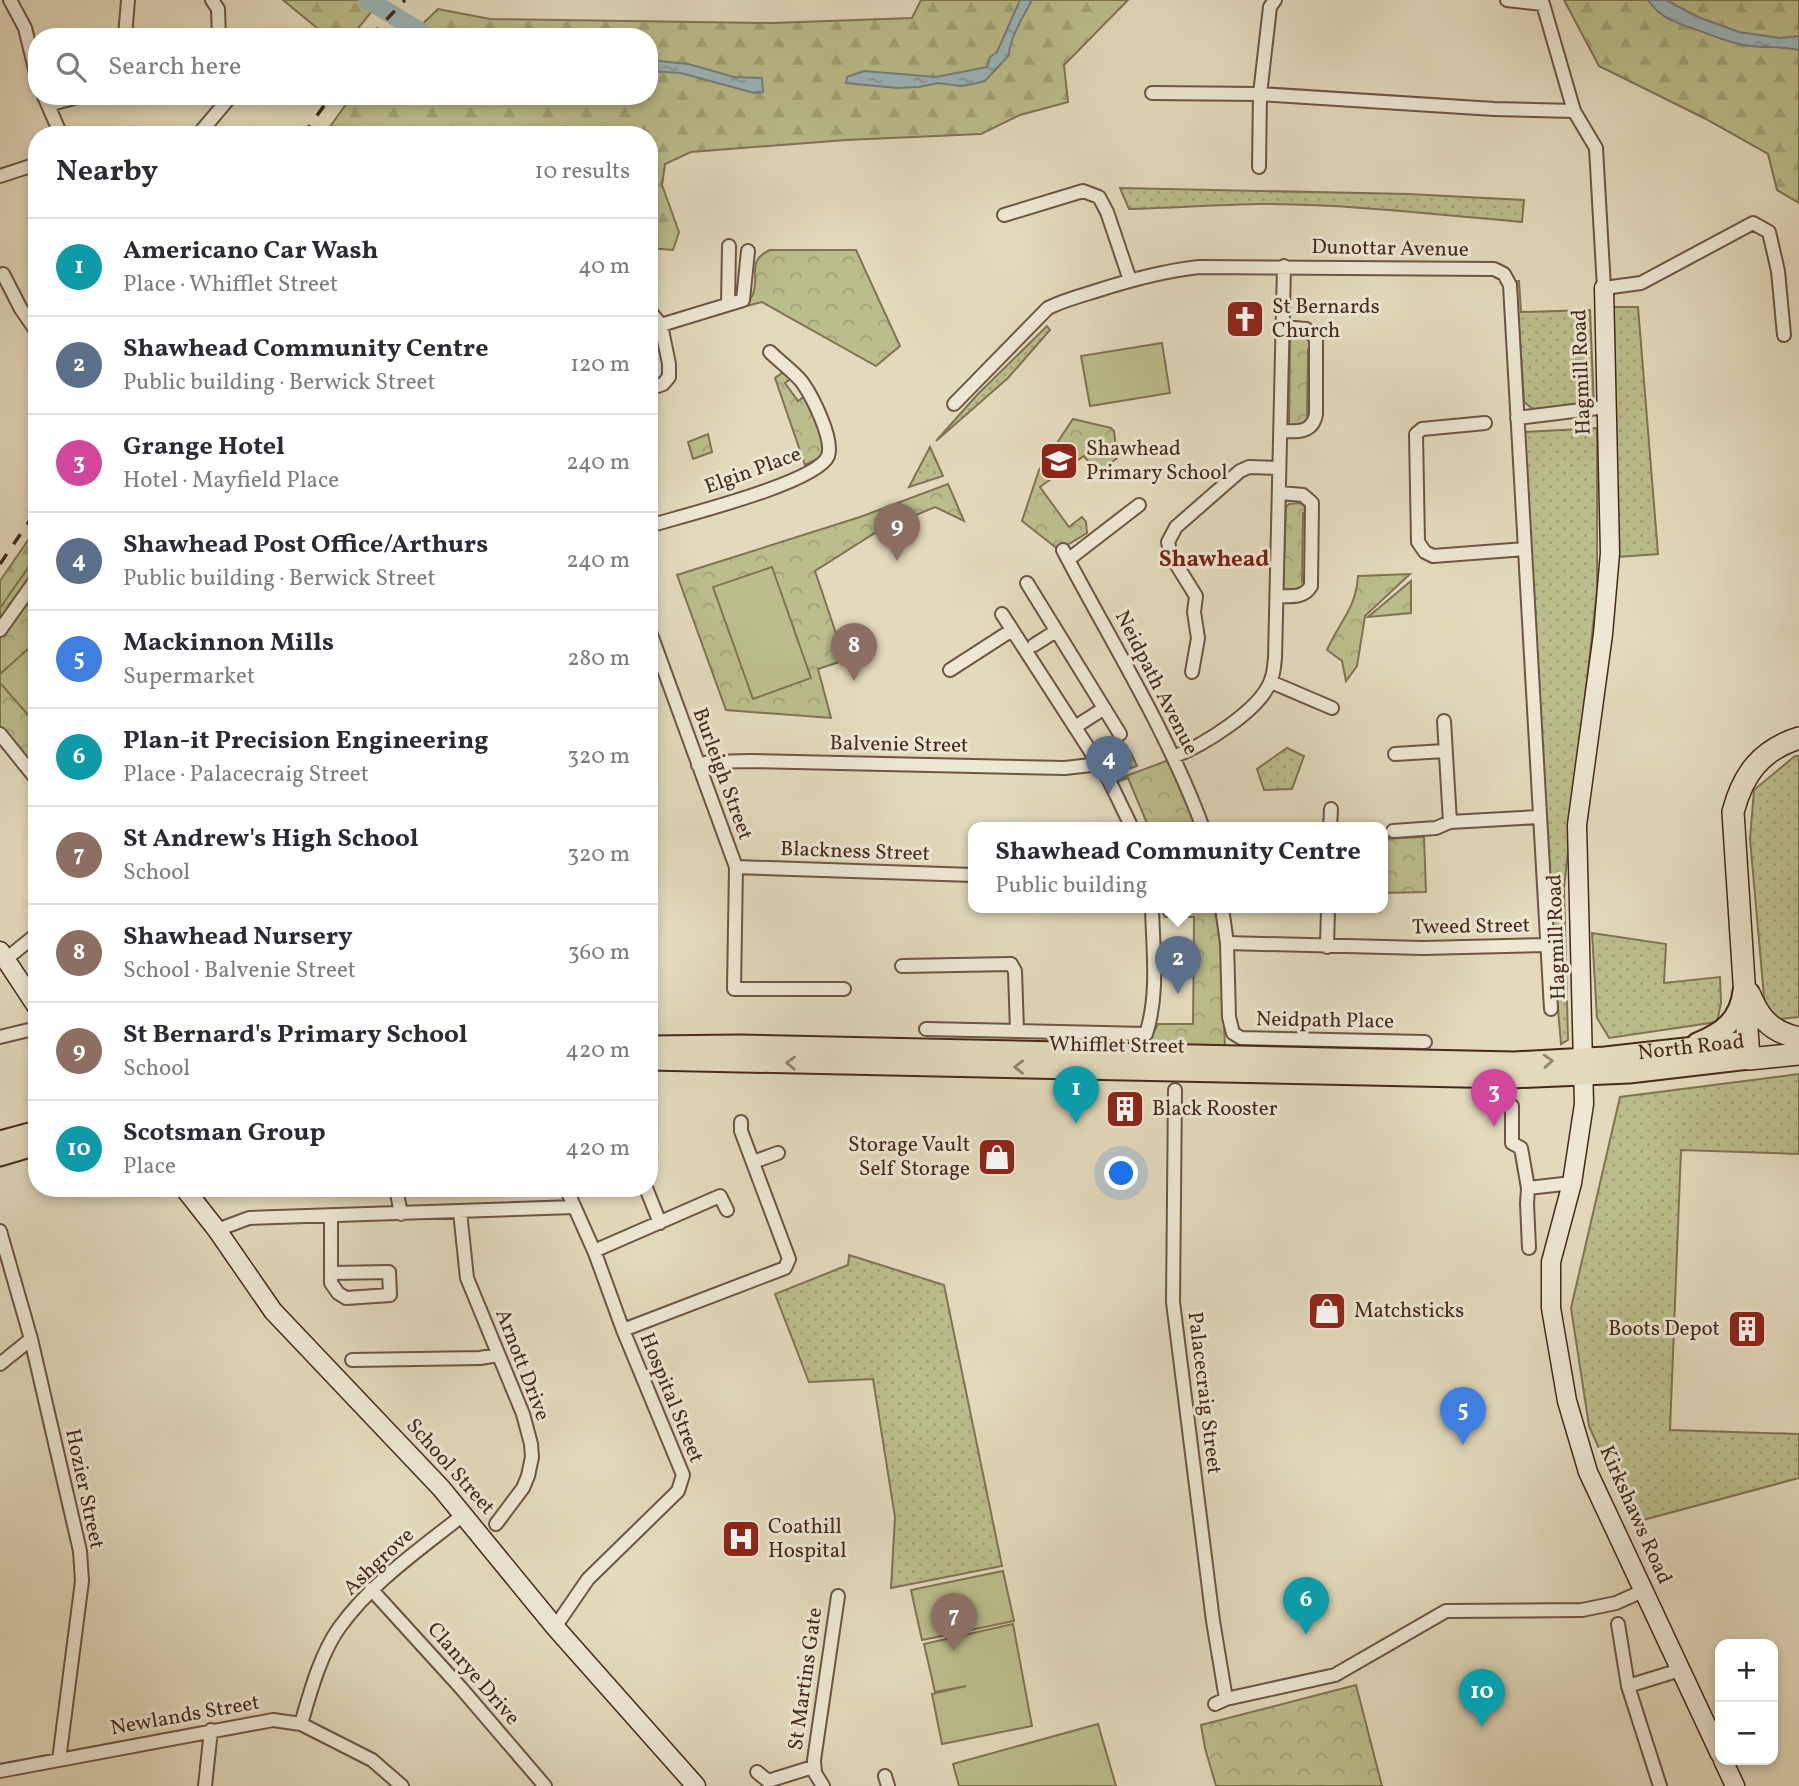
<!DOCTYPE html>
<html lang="en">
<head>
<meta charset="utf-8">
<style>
  :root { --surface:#fff; --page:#f2f2f3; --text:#2b2b33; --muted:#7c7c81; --line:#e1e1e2; --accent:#2563eb }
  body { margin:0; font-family:Vollkorn,serif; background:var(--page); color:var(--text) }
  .controls { position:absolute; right:21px; bottom:21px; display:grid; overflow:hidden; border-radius:14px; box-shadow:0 4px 10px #0003 }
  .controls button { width:63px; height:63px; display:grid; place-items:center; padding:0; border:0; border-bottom:2px solid var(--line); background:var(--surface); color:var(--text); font:35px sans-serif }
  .you { position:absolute; left:1122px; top:1174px; width:24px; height:24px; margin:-18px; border:5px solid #fff; border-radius:50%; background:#1a73e8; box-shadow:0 0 0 10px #1a73e833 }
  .badge { display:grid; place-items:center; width:46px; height:46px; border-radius:50%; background:var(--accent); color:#fff; font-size:23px; font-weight:700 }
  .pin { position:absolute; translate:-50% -58px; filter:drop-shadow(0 2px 4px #0008) }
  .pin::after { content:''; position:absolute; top:37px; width:24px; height:21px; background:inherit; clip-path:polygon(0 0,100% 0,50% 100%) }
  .popup { position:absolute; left:968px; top:822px; width:420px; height:91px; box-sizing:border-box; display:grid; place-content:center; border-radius:14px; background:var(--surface); filter:drop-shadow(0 2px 5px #0005); font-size:23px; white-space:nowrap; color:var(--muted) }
  .popup b { font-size:26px; color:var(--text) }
  .popup::after { content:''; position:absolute; left:50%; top:100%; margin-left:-14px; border:14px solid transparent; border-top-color:var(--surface) }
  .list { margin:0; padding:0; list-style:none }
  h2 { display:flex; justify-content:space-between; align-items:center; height:91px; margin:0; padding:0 28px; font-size:30px }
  h2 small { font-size:23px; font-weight:400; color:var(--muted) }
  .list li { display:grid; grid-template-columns:46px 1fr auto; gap:21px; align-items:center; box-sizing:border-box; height:98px; padding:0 28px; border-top:2px solid var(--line) }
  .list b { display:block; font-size:26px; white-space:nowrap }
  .list p { margin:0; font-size:23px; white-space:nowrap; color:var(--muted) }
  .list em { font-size:23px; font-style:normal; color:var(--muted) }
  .icon { flex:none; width:38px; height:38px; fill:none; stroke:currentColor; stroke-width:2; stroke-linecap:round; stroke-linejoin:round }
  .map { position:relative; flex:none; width:1799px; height:1786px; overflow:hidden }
  .search { position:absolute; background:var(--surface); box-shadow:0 4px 10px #0003; left:28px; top:28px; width:630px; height:77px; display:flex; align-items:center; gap:18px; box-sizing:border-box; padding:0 24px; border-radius:28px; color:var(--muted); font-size:26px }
  .panel { position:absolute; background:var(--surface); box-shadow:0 4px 10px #0003; left:28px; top:126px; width:630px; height:1071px; border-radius:28px }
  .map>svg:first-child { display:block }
</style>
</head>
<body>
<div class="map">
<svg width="1799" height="1786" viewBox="0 0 1799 1786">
  <defs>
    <pattern id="grass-dots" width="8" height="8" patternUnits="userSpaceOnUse" patternTransform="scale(1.75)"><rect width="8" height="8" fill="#bbbd8c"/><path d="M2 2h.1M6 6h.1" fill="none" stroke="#a2a278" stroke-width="1.8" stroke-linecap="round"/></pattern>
    <pattern id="forest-firs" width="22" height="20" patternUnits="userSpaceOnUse" patternTransform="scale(1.75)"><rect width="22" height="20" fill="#bbbd8c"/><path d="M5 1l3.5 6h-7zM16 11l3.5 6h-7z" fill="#a2a278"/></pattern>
    <pattern id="park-crowns" width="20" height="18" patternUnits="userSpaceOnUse" patternTransform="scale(1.75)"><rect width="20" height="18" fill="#bbbd8c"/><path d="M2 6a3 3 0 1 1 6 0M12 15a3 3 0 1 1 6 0" fill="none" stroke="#a2a278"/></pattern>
    <pattern id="water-ripples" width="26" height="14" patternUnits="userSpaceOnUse" patternTransform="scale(1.75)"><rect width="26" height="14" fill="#9bb7bd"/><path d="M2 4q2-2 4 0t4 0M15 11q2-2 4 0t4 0" fill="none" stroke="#809599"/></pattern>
  </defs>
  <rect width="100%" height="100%" fill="#e3dabd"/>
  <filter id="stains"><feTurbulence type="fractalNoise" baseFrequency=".00286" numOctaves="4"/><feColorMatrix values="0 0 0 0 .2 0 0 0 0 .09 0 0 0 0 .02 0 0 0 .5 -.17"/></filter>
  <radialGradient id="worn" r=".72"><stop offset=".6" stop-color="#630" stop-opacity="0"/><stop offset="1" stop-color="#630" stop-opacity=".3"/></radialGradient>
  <!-- grass -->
  <path fill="url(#grass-dots)" stroke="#817354" stroke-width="2" d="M1120 188 1408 194 1524 200 1522 222C1434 214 1345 204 1257 204 1214 205 1171 208 1129 209Z
    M1516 281H1519L1521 312 1590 310 1594 406 1533 409 1524 402Z
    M1608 307H1638L1658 554 1618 557Z
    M1047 326 1050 330 1008 378 936 441 977 395Z
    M1597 428V590L1564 888 1568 1040 1561 1044C1543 840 1532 636 1525 432Z
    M930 447 943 476 909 487Z
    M1287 748 1304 756 1292 789 1264 790 1257 769Z
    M1130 751 1137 766 1113 774 1111 770 1128 764 1124 754Z
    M1795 756H1799V1017L1780 1019 1765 1008 1750 839 1754 790Z
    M1592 933 1666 944 1664 983 1720 977 1721 1003 1717 1022 1609 1038 1597 1018Z
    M1799 1074V1154L1681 1150 1670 1430 1799 1434V1478L1632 1523 1589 1426 1571 1308 1620 1097Z
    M849 1255 944 1285 1002 1566 891 1588 895 1517 873 1379 809 1382 775 1294 848 1265Z"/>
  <!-- forest -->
  <path fill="url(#forest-firs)" stroke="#817354" stroke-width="2" d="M283 0H381L351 37H328Z
    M921 0H1128L1064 65 1068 102 1020 115 981 134 846 140 691 152 665 164 662 185 679 232 673 250 649 248V135H324L352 96H649V37H409L438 9 490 19 772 23 912 18Z
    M1564 0H1799V203L1777 190 1768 154 1704 118 1599 66Z
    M37 527V562L0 615V581Z"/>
  <!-- park -->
  <path fill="url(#park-crowns)" stroke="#817354" stroke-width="2" d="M770 250H856L900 346 876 366 762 302 743 307C746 303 752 298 753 294 760 274 746 261 770 250Z
    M1295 337 1308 339 1314 346 1308 349 1307 418 1312 421 1308 427H1289L1290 340Z
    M785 371 792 378 785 383 798 401 806 395 827 445 821 457 805 465 775 378Z
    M1073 419 1111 428 1114 431 1117 458 1097 474 1084 456 1068 467 1064 461 1051 470 1055 476 1040 487 1069 527 1082 517 1086 522 1087 533 1059 550 1022 521 1039 470Z
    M708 434 712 452 693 459 688 442Z
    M948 484 964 521 935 507 878 531 815 571 845 660 818 669 831 718 726 710 677 575 860 517Z
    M1300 503 1309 510 1303 513 1302 582 1306 585 1305 591H1283L1286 507 1289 504Z
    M37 555V774L0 736V608Z
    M1410 574 1365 616 1357 666 1346 681 1342 661 1327 650C1339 622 1356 609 1358 576Z
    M1411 581V613L1368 617Z
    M1169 760 1197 828H1149L1128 778 1116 782 1115 780Z
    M1424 837 1426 892 1383 893V839Z
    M1160 908H1215L1221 945 1225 1049 1152 1048 1150 1039 1158 1024H1193L1194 917H1165Z
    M1356 1685 1382 1786H1216L1205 1748 1201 1725Z"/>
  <!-- pitch -->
  <path fill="#bbbd8c" stroke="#817354" stroke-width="2" d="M1162 343 1170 393 1090 406 1081 356Z
    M772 567 811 678 753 699 713 587Z
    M28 649 37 659V725L0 683V674Z
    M1003 1571 1014 1621 922 1640 911 1590Z
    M1013 1624 1032 1726 942 1744 932 1694 966 1686 935 1692 924 1644Z
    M1098 1724 1116 1786H959L953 1764Z"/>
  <!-- water -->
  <path fill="url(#water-ripples)" stroke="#797e7d" stroke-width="2" d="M1020 0H1032C1024 15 1009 39 1009 55L985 81 973 84 961 86 938 83 919 87 897 88 846 83 847 77 864 71 936 77 987 67 990 57 997 52Z
    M1648 0H1666L1698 17 1739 32 1780 38 1799 36V50C1783 46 1766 48 1750 46 1732 44 1719 38 1703 32 1681 24 1662 21 1648 0Z
    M649 60 688 64 734 77 762 78 763 92 754 93 681 73 649 71Z"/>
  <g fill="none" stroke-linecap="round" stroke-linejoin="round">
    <!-- river -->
    <path stroke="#9bb7bd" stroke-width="19" d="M368 0 429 37"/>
    <!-- street casing -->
    <g stroke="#6e5544" stroke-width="16">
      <path id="street" d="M10 0 25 28 37 77
        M212 0 218 9 219 37
        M1507 0 1543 4 1574 111
        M125 37 128 0
        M1152 93 1260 94 1494 109 1574 111 1596 148 1604 288 1641 283 1753 223 1769 232 1778 271 1784 335
        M44 96 61 135
        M48 105 81 96
        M198 135 231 96
        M1259 167 1260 94 1270 7 1275 0
        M0 176 37 164
        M1004 215 1083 191 1099 197 1107 212 1130 280
        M3 274 21 309 37 332
        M728 304 729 246
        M649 310 661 325 669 364V377L663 384 649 389
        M661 325 743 300 748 251
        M954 404 1048 308C1064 300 1080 296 1096 291 1130 280 1163 271 1199 267L1494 269 1504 274 1510 285 1551 1009
        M1517 418 1606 407
        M1485 423 1422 429 1416 434 1418 542 1425 552 1433 556 1525 549
        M1281 431C1297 432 1313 433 1316 414V338L1306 329 1283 327
        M649 526C681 516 817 483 828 456 834 439 812 396 802 382 793 371 780 362 770 352
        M1063 550C1111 642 1167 730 1203 828
        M1069 559 1139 505
        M1027 583 1120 734
        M1277 596C1291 596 1303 599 1311 586L1312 503 1303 495 1280 493
        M1002 614 1109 780 1132 828
        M649 629 736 867 734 989H844
        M0 630 37 578
        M1034 645 1056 631
        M950 670 1012 630
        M1192 672 1198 638 1194 612 1196 596 1171 556 1168 542 1176 527 1240 471 1249 467 1279 468
        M1271 682 1332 708
        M1444 721 1450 822
        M1075 727 1103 709
        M0 734 37 780
        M1395 754 1445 751
        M1173 757C1202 746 1261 710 1271 680 1274 673 1274 665 1275 658L1284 266
        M698 765 709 762 750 761 1065 768 1091 765 1098 762
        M1330 828 1331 809
        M1393 831 1436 828 1450 822 1539 817
        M736 867 973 875
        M1222 908 1227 943 1229 1017 1233 1033 1241 1038 1425 1042
        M1227 943 1423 948 1547 945
        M1327 947 1328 908
        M6 959 37 934
        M902 966 1011 964 1015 971 1017 1031
        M926 1029 1146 1034C1159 994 1153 950 1152 908
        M0 1037 37 1028
        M1175 1090 1173 1302 1213 1621 1226 1699
        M1073 1099 1074 1068
        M1512 1106V1143L1521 1148 1528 1188
        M753 1162 778 1153
        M396 1188 401 1214
        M646 1188 660 1223
        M460 1212 467 1278 523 1414 531 1444 532 1457 528 1476 523 1488 496 1524
        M331 1215V1283L338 1293 346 1298 390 1295 389 1272 331 1273
        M217 1230 249 1218 574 1207
        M0 1231 31 1339 80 1551 82 1581 59 1760
        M1529 1248 1527 1204 1528 1188 1572 1183
        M594 1251 720 1196 727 1210
        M623 1330 785 1268 789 1259 741 1131V1122
        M352 1360 480 1358 498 1355
        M0 1364 31 1339
        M371 1589 461 1688 545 1786
        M1618 1624 1628 1686
        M555 1627 588 1579 678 1491 683 1475 623 1330 595 1253 566 1188
        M1215 1704 1226 1699 1335 1675 1446 1611 1582 1610 1616 1603 1643 1591
        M301 1724C310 1693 320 1655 339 1628 372 1582 419 1550 463 1515
        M0 1771 273 1720 301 1724 372 1760 402 1786
        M757 1772 768 1781 813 1767
        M885 1776 888 1786
        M205 1786 211 1730
        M823 1786 815 1773 814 1760 838 1596
        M1660 1786 1628 1686 1680 1670"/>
    </g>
    <!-- secondary casing -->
    <g stroke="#47291c" stroke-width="21">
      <path id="secondary" d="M1604 288 1610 553 1603 634 1577 825 1584 1104 1572 1183 1551 1262V1308L1567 1401 1588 1472 1720 1754
        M0 951 37 1007
        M184 1188 217 1230 273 1311 441 1488 555 1627 696 1786
        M1723 1760 1735 1786"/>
    </g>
    <!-- primary casing -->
    <g stroke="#47291c" stroke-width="23">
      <g id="primary">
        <path d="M1697 1043C1722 1033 1740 1020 1743 991"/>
        <path id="s1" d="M649 1046 739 1045 1514 1062 1605 1057 1748 1041"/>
        <path d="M649 1060 1511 1078 1629 1073 1749 1059"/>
        <path d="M0 1141 37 1131"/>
        <path d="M0 1156 37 1145"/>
      </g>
    </g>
    <!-- highway casing -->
    <g stroke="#47291c" stroke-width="24">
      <path id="highway" d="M1799 738C1761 750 1743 774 1733 812L1749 1059 1799 1054
        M1749 993C1759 1017 1769 1030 1795 1037"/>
    </g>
    <!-- street -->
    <use href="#street" stroke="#ede7d4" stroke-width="12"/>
    <!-- secondary -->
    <use href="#secondary" stroke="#ede7d4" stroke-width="18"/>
    <!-- primary -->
    <use href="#primary" stroke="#e3dabd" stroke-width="19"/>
    <!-- highway -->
    <use href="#highway" stroke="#e3dabd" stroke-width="21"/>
    <!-- rail -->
    <path stroke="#47291c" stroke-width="3.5" stroke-dasharray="12 12" stroke-linecap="butt" d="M370 37 405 0
      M303 135 331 96
      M0 564 37 510"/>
  </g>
  <!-- one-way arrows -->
  <defs><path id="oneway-chevron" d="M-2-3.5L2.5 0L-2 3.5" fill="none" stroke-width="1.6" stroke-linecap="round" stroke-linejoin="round" transform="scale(1.75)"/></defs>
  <g stroke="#95826c">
    <use href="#oneway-chevron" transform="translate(1548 1061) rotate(-4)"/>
    <use href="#oneway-chevron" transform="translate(791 1063) rotate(-179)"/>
    <use href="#oneway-chevron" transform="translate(1019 1067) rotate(-179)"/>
  </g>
  <!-- icons -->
  <defs>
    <g id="church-square" transform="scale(2.0125)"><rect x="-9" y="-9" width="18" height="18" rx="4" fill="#8f2418" stroke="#ede7d4"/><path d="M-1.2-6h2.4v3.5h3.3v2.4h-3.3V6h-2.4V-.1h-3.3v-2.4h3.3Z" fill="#fff"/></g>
    <g id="school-square" transform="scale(2.0125)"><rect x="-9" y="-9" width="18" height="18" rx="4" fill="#8f2418" stroke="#ede7d4"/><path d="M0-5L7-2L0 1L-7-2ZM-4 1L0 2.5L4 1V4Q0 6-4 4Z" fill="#fff"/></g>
    <g id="building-square" transform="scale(2.0125)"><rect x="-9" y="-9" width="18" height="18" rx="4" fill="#8f2418" stroke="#ede7d4"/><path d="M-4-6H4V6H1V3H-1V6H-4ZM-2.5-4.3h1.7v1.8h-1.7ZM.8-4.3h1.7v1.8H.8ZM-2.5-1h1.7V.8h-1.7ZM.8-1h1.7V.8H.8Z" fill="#fff"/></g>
    <g id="shop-square" transform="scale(2.0125)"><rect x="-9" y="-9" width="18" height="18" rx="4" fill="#8f2418" stroke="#ede7d4"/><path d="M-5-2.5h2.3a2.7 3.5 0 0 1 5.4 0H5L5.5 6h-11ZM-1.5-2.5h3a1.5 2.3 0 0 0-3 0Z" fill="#fff"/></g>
    <g id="hospital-square" transform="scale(2.0125)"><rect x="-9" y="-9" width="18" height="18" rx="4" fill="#8f2418" stroke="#ede7d4"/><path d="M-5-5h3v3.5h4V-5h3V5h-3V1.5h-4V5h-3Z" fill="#fff"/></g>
  </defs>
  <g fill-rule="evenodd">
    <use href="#church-square" x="1245" y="319"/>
    <use href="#school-square" x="1059" y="461"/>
    <use href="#building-square" x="1125" y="1109"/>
    <use href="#shop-square" x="997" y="1157"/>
    <use href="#shop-square" x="1327" y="1311"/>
    <use href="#building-square" x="1747" y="1329"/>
    <use href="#hospital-square" x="741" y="1539"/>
  </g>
  <g text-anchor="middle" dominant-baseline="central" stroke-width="6" stroke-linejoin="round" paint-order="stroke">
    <!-- street labels -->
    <g font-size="21" fill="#47291c" stroke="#ede7d4">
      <text transform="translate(1390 249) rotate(1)">Dunottar Avenue</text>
      <text transform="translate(1582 372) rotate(-92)">Hagmill Road</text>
      <text transform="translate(753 471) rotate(-20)">Elgin Place</text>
      <text transform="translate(1156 683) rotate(63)">Neidpath Avenue</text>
      <text transform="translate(899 745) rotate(1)">Balvenie Street</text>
      <text transform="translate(722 774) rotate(70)">Burleigh Street</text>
      <text transform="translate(855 852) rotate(2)">Blackness Street</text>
      <text transform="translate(1471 927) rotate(-1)">Tweed Street</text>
      <text transform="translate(1557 937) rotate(-92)">Hagmill Road</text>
      <text transform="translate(1325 1021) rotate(1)">Neidpath Place</text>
      <text transform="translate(1117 1046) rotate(1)">Whifflet Street</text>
      <text stroke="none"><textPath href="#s1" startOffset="1043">North Road</textPath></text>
      <text transform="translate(522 1365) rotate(69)">Arnott Drive</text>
      <text transform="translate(1204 1393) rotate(83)">Palacecraig Street</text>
      <text transform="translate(671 1398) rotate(68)">Hospital Street</text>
      <text transform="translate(450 1467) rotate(48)">School Street</text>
      <text transform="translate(84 1489) rotate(78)">Hozier Street</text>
      <text transform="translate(1635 1515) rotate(66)">Kirkshaws Road</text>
      <text transform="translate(379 1562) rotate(-43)">Ashgrove</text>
      <text transform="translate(473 1674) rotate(49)">Clanrye Drive</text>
      <text transform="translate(806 1679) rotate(-82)">St Martins Gate</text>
      <text transform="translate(185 1716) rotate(-10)">Newlands Street</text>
    </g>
    <!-- poi labels -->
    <g font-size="21" fill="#47291c" stroke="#ede7d4" text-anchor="start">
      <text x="1272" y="307">St Bernards<tspan x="1272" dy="24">Church</tspan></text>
      <text x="1086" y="449">Shawhead<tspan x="1086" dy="24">Primary School</tspan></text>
      <text x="1152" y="1109">Black Rooster</text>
      <text x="970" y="1145" text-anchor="end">Storage Vault<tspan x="970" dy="24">Self Storage</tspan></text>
      <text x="1354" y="1311">Matchsticks</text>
      <text x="1720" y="1329" text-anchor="end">Boots Depot</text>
      <text x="768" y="1527">Coathill<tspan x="768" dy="24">Hospital</tspan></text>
    </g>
    <!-- neighbourhood labels -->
    <g font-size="23" font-weight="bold" fill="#7a1f14" stroke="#ede7d4">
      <text x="1214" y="560">Shawhead</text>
    </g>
  </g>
  <rect width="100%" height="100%" filter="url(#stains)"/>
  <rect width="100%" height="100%" fill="url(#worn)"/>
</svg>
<div class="controls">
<button>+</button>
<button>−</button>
</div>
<div class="you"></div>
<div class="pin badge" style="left:1076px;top:1124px;background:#0f9aa8">1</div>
<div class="pin badge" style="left:1178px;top:994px;background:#5c6f8a">2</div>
<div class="popup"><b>Shawhead Community Centre</b>Public building</div>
<div class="pin badge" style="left:1494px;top:1127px;background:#d1479c">3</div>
<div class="pin badge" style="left:1109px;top:794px;background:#5c6f8a">4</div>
<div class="pin badge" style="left:1463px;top:1445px;background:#3f7fe0">5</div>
<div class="pin badge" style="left:1306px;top:1635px;background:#0f9aa8">6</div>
<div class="pin badge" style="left:954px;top:1651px;background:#8d6e63">7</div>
<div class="pin badge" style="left:854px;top:681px;background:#8d6e63">8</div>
<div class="pin badge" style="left:897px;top:561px;background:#8d6e63">9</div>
<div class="pin badge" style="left:1482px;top:1727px;background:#0f9aa8">10</div>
<div class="search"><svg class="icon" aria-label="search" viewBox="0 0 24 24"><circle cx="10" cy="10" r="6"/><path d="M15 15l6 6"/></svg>Search here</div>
<section class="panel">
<h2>Nearby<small>10 results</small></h2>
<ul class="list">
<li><span class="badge" style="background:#0f9aa8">1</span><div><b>Americano Car Wash</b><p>Place · Whifflet Street</p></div><em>40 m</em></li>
<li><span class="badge" style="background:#5c6f8a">2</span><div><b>Shawhead Community Centre</b><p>Public building · Berwick Street</p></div><em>120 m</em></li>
<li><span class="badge" style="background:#d1479c">3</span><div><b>Grange Hotel</b><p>Hotel · Mayfield Place</p></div><em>240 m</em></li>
<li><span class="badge" style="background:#5c6f8a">4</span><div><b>Shawhead Post Office/Arthurs</b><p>Public building · Berwick Street</p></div><em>240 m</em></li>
<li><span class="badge" style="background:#3f7fe0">5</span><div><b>Mackinnon Mills</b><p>Supermarket</p></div><em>280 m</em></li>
<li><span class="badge" style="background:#0f9aa8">6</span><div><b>Plan-it Precision Engineering</b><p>Place · Palacecraig Street</p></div><em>320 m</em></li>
<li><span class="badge" style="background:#8d6e63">7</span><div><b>St Andrew's High School</b><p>School</p></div><em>320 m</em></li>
<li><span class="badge" style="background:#8d6e63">8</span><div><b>Shawhead Nursery</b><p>School · Balvenie Street</p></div><em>360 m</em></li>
<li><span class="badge" style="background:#8d6e63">9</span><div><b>St Bernard's Primary School</b><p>School</p></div><em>420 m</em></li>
<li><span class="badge" style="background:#0f9aa8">10</span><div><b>Scotsman Group</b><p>Place</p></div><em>420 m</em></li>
</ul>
</section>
</div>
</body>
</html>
